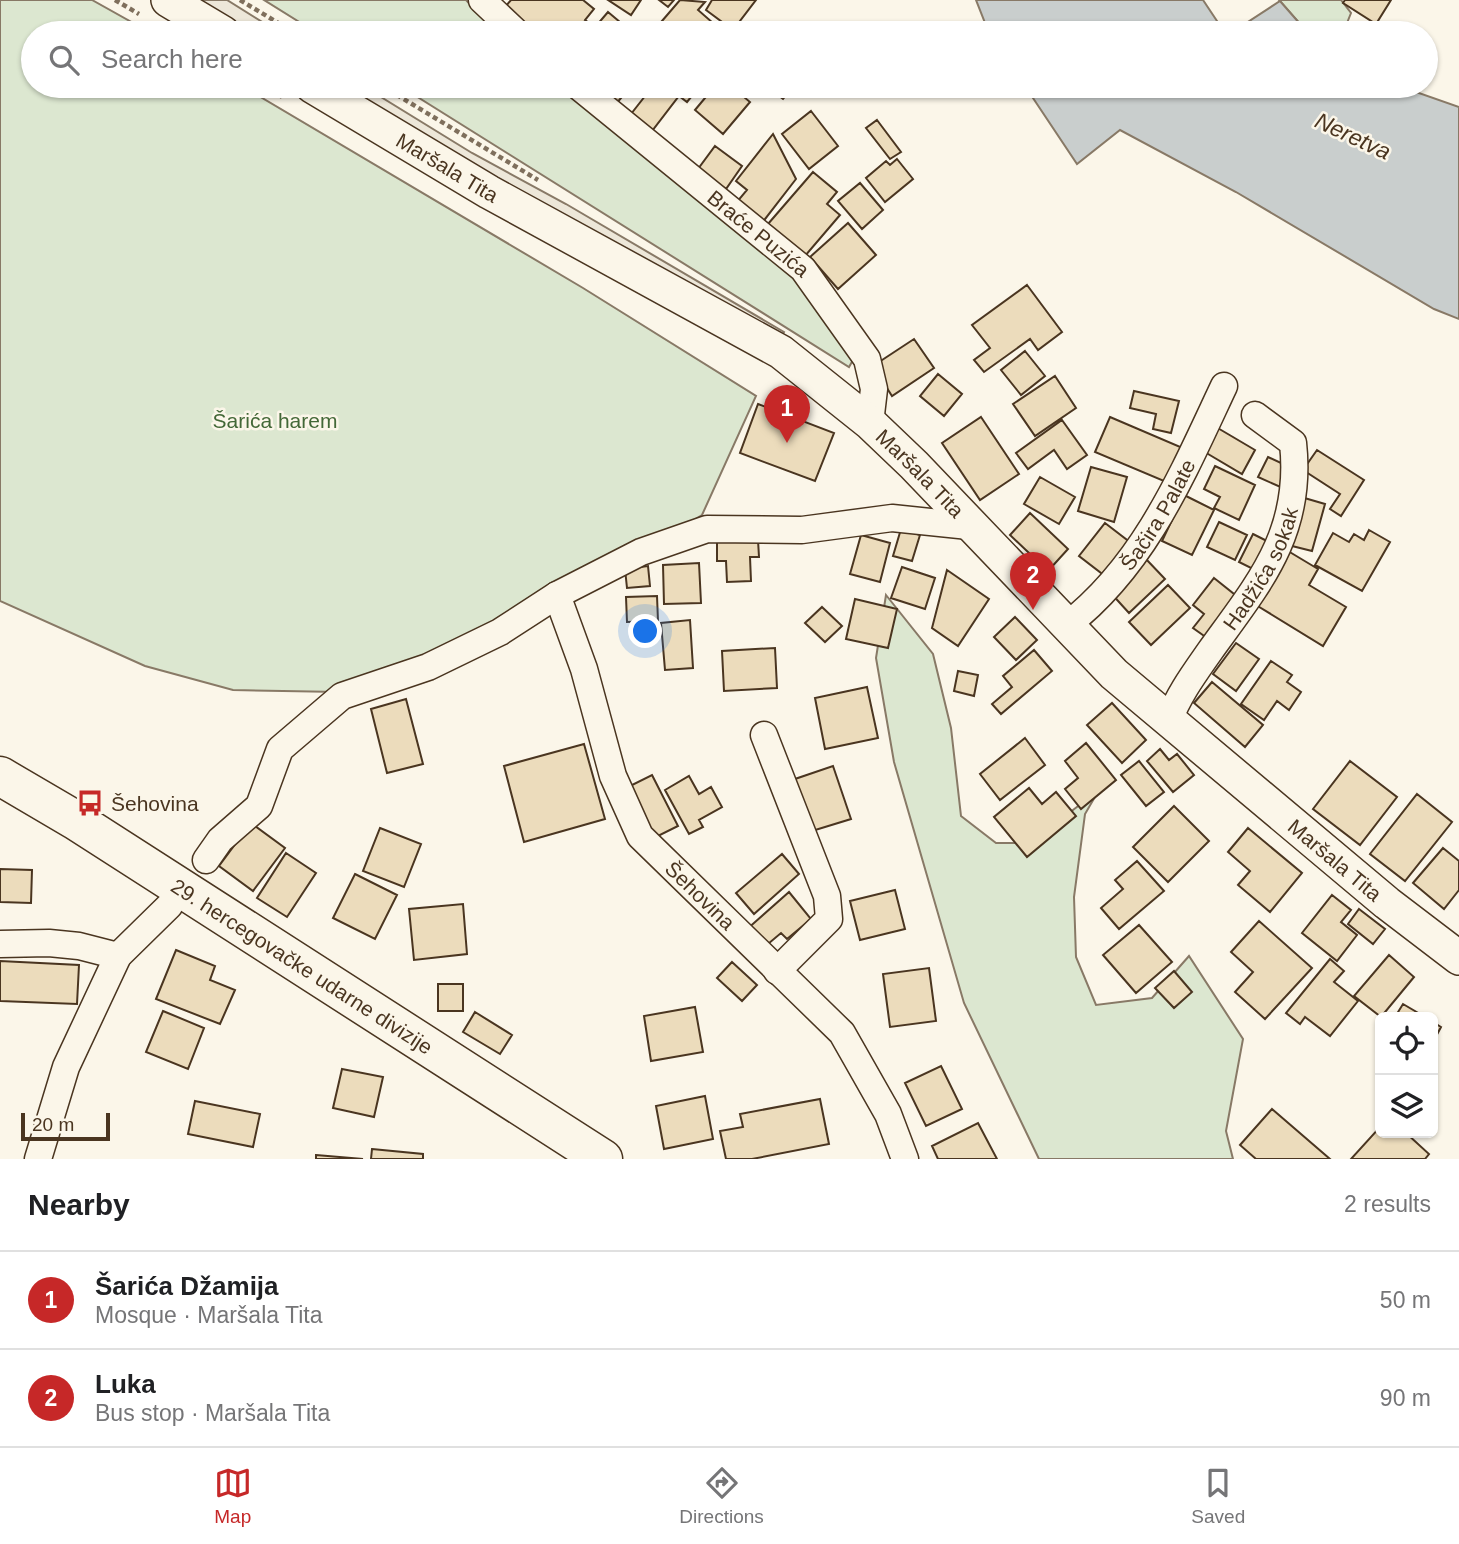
<!DOCTYPE html>
<html lang="en">
<head>
<meta charset="utf-8">
<style>
  :root { --surface:#fff; --page:#f6f6f6; --text:#202124; --muted:#757577; --line:#e0e0e0; --accent:#c62828 }
  body { margin:0; font-family:Helvetica,sans-serif; background:var(--page); color:var(--text) }
  .controls { position:absolute; right:21px; bottom:21px; display:grid; overflow:hidden; border-radius:10px; box-shadow:0 2px 5px #0004 }
  .controls button { width:63px; height:63px; display:grid; place-items:center; padding:0; border:0; border-bottom:2px solid var(--line); background:var(--surface); color:var(--text); font:35px sans-serif }
  .scale { position:absolute; left:21px; bottom:18px; width:89px; box-sizing:border-box; padding-left:7px; border:4px solid #4a3520; border-top:0; font-size:19px; line-height:24px; white-space:nowrap; color:#4a3520; -webkit-text-stroke:5px #fbf6e9; paint-order:stroke }
  .you { position:absolute; left:646px; top:632px; width:24px; height:24px; margin:-18px; border:5px solid #fff; border-radius:50%; background:#1a73e8; box-shadow:0 0 0 10px #1a73e833 }
  .badge { display:grid; place-items:center; width:46px; height:46px; border-radius:50%; background:var(--accent); color:#fff; font-size:23px; font-weight:700 }
  .pin { position:absolute; translate:-50% -58px; filter:drop-shadow(0 2px 4px #0008) }
  .pin::after { content:''; position:absolute; top:37px; width:24px; height:21px; background:inherit; clip-path:polygon(0 0,100% 0,50% 100%) }
  .list { margin:0; padding:0; list-style:none }
  h2 { display:flex; justify-content:space-between; align-items:center; height:91px; margin:0; padding:0 28px; font-size:30px }
  h2 small { font-size:23px; font-weight:400; color:var(--muted) }
  .list li { display:grid; grid-template-columns:46px 1fr auto; gap:21px; align-items:center; box-sizing:border-box; height:98px; padding:0 28px; border-top:2px solid var(--line) }
  .list b { display:block; font-size:26px; white-space:nowrap }
  .list p { margin:0; font-size:23px; white-space:nowrap; color:var(--muted) }
  .list em { font-size:23px; font-style:normal; color:var(--muted) }
  .icon { flex:none; width:38px; height:38px; fill:none; stroke:currentColor; stroke-width:2; stroke-linecap:round; stroke-linejoin:round }
  .map { position:relative; flex:none; width:1459px; height:1159px; overflow:hidden }
  .search { position:absolute; background:var(--surface); box-shadow:0 2px 5px #0004; left:21px; right:21px; top:21px; height:77px; display:flex; align-items:center; gap:18px; box-sizing:border-box; padding:0 24px; border-radius:38px; color:var(--muted); font-size:26px }
  .sheet { height:287px; background:var(--surface) }
  nav { display:flex; justify-content:space-around; align-items:center; box-sizing:border-box; height:98px; border-top:2px solid var(--line); background:var(--surface); font-size:19px; color:var(--muted) }
  nav a { display:grid; justify-items:center; gap:4px }
  nav .on { color:var(--accent) }
  .map>svg:first-child { display:block }
</style>
</head>
<body>
<div class="map">
<svg width="1459" height="1159" viewBox="0 0 1459 1159">
  <rect width="100%" height="100%" fill="#fbf6e9"/>
  <!-- green -->
  <path fill="#dce7d0" stroke="#887966" stroke-width="2" d="M0 0H92L151 33H33V86H242L583 288 756 396 702 515 624 562 557 595 340 692 233 690 145 666 0 601Z
    M264 0H466L497 33H317Z
    M1279 0H1341L1351 13 1343 33H1308Z
    M400 86H558L769 254 788 265 857 353 849 367Z
    M886 595 933 654 951 728 961 816 996 843H1030L1099 790 1085 814 1074 897 1076 957 1096 1005 1152 998 1189 956 1243 1039 1226 1131 1233 1159H1039L964 1003 894 762 876 658Z"/>
  <!-- parking -->
  <path fill="#ede7d9" stroke="#887966" stroke-width="2" d="M183 0H227L280 33H237Z
    M324 86H363L472 153 566 204 784 332 776 345Z"/>
  <!-- water -->
  <path fill="#c9cecd" stroke="#887966" stroke-width="2" d="M976 0H1203L1225 33H989Z
    M1280 1 1308 33H1231Z
    M1025 86H1399L1459 107V319L1434 309 1236 192 1120 130 1077 164Z"/>
  <!-- building -->
  <path fill="#ecdcbc" stroke="#4a3520" stroke-width="2" d="M511 0H583L594 9 585 20 589 23 581 33H524L500 13Z
    M608 0H641L631 15Z
    M659 0H674L668 7Z
    M680 0 705 2 698 10 713 23 704 33H690L686 30 676 33 662 21Z
    M712 0H756L733 30 706 10Z
    M1345 0H1391L1376 24 1343 3Z
    M608 12 633 33H590Z
    M614 86H631L616 104 606 96Z
    M653 86H700L687 102 679 96 652 131 631 114Z
    M715 86H731L750 102 723 134 695 110Z
    M766 86H794L783 99Z
    M811 111 838 146 809 169 782 134Z
    M877 120 901 152 890 159 866 128Z
    M773 134 796 179 762 223 736 203 747 190 736 181Z
    M715 146 742 166 726 189 698 169Z
    M897 159 913 179 885 202 866 178 886 161 890 165Z
    M813 172 837 192 827 204 840 215 805 256 768 224Z
    M860 183 883 210 862 229 838 201Z
    M848 223 876 255 838 289 810 257Z
    M1027 285 1062 332 1038 350 1030 339 984 372 974 360 990 348 972 325Z
    M914 339 934 368 892 396 873 366Z
    M1025 351 1045 376 1021 395 1001 370Z
    M938 374 962 394 944 416 920 396Z
    M1055 376 1076 408 1035 436 1013 404Z
    M1134 391 1179 401 1171 433 1153 429 1156 414 1130 408Z
    M758 404 834 433 815 481 740 453Z
    M981 417 1019 474 980 500 942 443Z
    M1110 417 1185 449 1171 484 1095 452Z
    M1062 420 1087 455 1067 469 1054 450 1028 469 1016 453Z
    M1216 427 1255 450 1242 474 1203 451Z
    M1317 450 1364 480 1341 516 1330 509 1340 494 1303 470Z
    M1268 457 1294 469 1285 489 1258 477Z
    M1215 466 1255 485 1239 520 1214 508 1220 497 1204 489Z
    M1091 467 1127 477 1114 522 1078 511Z
    M1040 477 1075 497 1059 524 1024 504Z
    M1184 495 1214 510 1192 555 1162 541Z
    M1301 497 1325 504 1312 551 1288 545Z
    M1030 513 1068 549 1048 571 1010 535Z
    M1219 522 1247 535 1235 560 1207 547Z
    M1105 523 1131 543 1105 576 1079 556Z
    M901 529 920 535 912 561 893 556Z
    M1369 530 1390 542 1362 591 1315 565 1333 533 1349 542 1354 534 1364 540Z
    M1253 534 1269 542 1255 570 1239 562Z
    M861 535 890 543 880 582 850 574Z
    M758 540 759 557H750L751 581 727 582 726 561H717V542Z
    M1288 551 1318 569 1309 585 1346 607 1323 646 1256 605Z
    M1145 558 1165 579 1129 613 1109 591Z
    M699 563 701 603 664 604 663 565Z
    M648 566 650 586 627 588 625 569Z
    M902 567 935 578 925 609 891 598Z
    M947 570 989 599 958 646 932 628Z
    M1214 578 1239 598 1207 638 1193 628 1204 614 1193 605Z
    M1168 585 1190 608 1151 645 1129 622Z
    M657 596 658 621 627 622 626 597Z
    M855 599 897 609 888 648 846 639Z
    M822 607 842 626 825 642 805 623Z
    M1015 617 1037 640 1016 660 994 637Z
    M690 620 693 668 665 670 661 623Z
    M1236 643 1259 659 1236 691 1213 674Z
    M775 648 777 688 724 691 722 651Z
    M1034 650 1052 671 1001 714 992 704 1012 687 1003 676Z
    M1271 661 1292 675 1287 682 1301 692 1289 710 1277 701 1264 720 1241 704Z
    M958 671 978 675 974 696 954 691Z
    M1212 682 1263 725 1245 747 1194 703Z
    M867 687 878 738 825 749 815 698Z
    M406 699 423 764 387 773 371 709Z
    M1112 703 1146 740 1122 763 1087 725Z
    M1025 738 1045 765 1000 800 980 774Z
    M1086 743 1116 780 1081 809 1065 789 1078 778 1065 761Z
    M584 744 605 819 524 842 504 766Z
    M1160 749 1169 760 1177 754 1194 775 1173 792 1147 761Z
    M1139 761 1164 792 1146 806 1121 775Z
    M1350 761 1397 797 1360 845 1313 809Z
    M833 766 851 819 812 831 795 779Z
    M652 775 678 826 652 839 626 788Z
    M689 776 699 794 711 787 722 807 699 820 703 827 689 834 665 790Z
    M1029 788 1042 804 1056 792 1076 816 1027 857 994 817Z
    M1417 794 1452 822 1405 881 1370 854Z
    M1174 806 1209 841 1168 882 1133 847Z
    M251 823 285 848 253 891 219 866Z
    M380 828 421 844 404 887 363 871Z
    M1248 828 1302 873 1270 912 1238 885 1250 871 1228 852Z
    M1443 848 1459 861V890L1444 909 1413 883Z
    M286 853 316 873 287 917 257 898Z
    M782 854 799 874 754 914 736 893Z
    M1137 861 1164 891 1119 929 1101 908 1123 889 1115 880Z
    M0 869 32 870 31 903 0 902Z
    M355 874 397 895 375 939 333 918Z
    M895 890 905 929 860 940 850 901Z
    M789 892 811 919 787 939 781 933 762 949 746 930Z
    M1332 895 1351 910 1341 922 1357 935 1337 961 1302 933Z
    M463 904 467 954 414 960 409 909Z
    M1359 909 1385 929 1373 944 1348 924Z
    M1259 921 1312 968 1265 1019 1235 992 1253 972 1231 952Z
    M1139 925 1172 962 1136 993 1103 955Z
    M176 950 215 966 210 980 235 990 220 1024 156 999Z
    M1389 955 1414 977 1381 1017 1354 996Z
    M1330 959 1344 971 1334 982 1358 1001 1330 1036 1305 1017 1300 1024 1286 1013Z
    M0 961 79 965 77 1004 0 1001Z
    M732 962 757 985 742 1001 717 978Z
    M929 968 936 1021 890 1027 883 974Z
    M1174 971 1192 992 1174 1008 1155 988Z
    M438 984H463V1011H438Z
    M1403 1004 1425 1017H1395Z
    M695 1007 703 1052 651 1061 644 1016Z
    M163 1011 204 1028 188 1069 146 1052Z
    M475 1012 512 1035 500 1054 463 1032Z
    M1433 1022 1441 1027 1433 1042Z
    M941 1066 962 1109 926 1126 905 1083Z
    M342 1069 383 1077 374 1117 333 1108Z
    M705 1096 713 1139 664 1149 656 1106Z
    M820 1099 829 1144 752 1159H726L720 1131 743 1127 740 1114Z
    M195 1101 260 1114 253 1147 188 1134Z
    M1272 1109 1330 1159H1256L1240 1145Z
    M978 1123 997 1159H938L932 1146Z
    M1380 1127V1133H1406L1429 1154 1425 1159H1351Z
    M372 1149 423 1154V1159H371Z
    M316 1155 363 1159H316Z"/>
  <g fill="none" stroke-linecap="round" stroke-linejoin="round">
    <!-- minor casing -->
    <g stroke="#4a3520" stroke-width="29">
      <g id="minor">
        <path d="M482 0 517 33"/>
        <path id="s1" d="M578 86 803 269 867 359 874 389 870 423"/>
        <path id="s2" d="M557 595 584 669 613 776 640 836 842 1033 888 1114 905 1159"/>
        <path id="s3" d="M1067 625C1145 565 1183 473 1224 386"/>
        <path id="s4" d="M1169 720C1179 694 1194 674 1210 651 1259 583 1303 533 1293 443L1255 415"/>
        <path d="M764 735 827 896 829 919 777 971"/>
        <path d="M206 860 220 840 259 806 280 749 342 696 428 667 500 632 557 595 641 552 707 529 802 530 892 518 969 526"/>
        <path d="M0 944 49 943 79 946 118 956"/>
        <path d="M38 1159 66 1067 118 956 169 906"/>
      </g>
    </g>
    <!-- tertiary casing -->
    <g stroke="#4a3520" stroke-width="36">
      <g id="tertiary">
        <path d="M168 0 223 33"/>
        <path id="s5" d="M312 86 489 192 781 352 870 423 914 465 1114 674 1387 903 1459 958"/>
      </g>
    </g>
    <!-- primary casing -->
    <g stroke="#4a3520" stroke-width="41">
      <g id="primary">
        <path id="s6" d="M0 776 75 820 603 1159"/>
      </g>
    </g>
    <!-- path -->
    <path stroke="#7f6f5c" stroke-width="4.5" stroke-dasharray="5 3.5" stroke-linecap="butt" d="M115 0 139 14
      M240 0 295 33
      M263 86 284 98
      M382 86 538 180"/>
    <!-- minor -->
    <use href="#minor" stroke="#fbf6e9" stroke-width="26"/>
    <!-- tertiary -->
    <use href="#tertiary" stroke="#fbf6e9" stroke-width="33"/>
    <!-- primary -->
    <use href="#primary" stroke="#fbf6e9" stroke-width="38"/>
  </g>
  <!-- icons -->
  <defs>
    <g id="bus-bare" transform="scale(2.1)"><path d="M-5-6H5V4H4V6H2V4H-2V6H-4V4H-5ZM-3.5-4V0h7V-4ZM-3.5 1.2v1.5H-2V1.2ZM2 1.2v1.5H3.5V1.2Z" fill="#c62828" stroke="#fbf6e9" stroke-width="2.5" paint-order="stroke"/></g>
  </defs>
  <g fill-rule="evenodd">
    <use href="#bus-bare" x="90" y="803"/>
  </g>
  <g text-anchor="middle" dominant-baseline="central" stroke-width="5" stroke-linejoin="round" paint-order="stroke">
    <!-- street labels -->
    <g font-size="21" fill="#4a3520" stroke="#fbf6e9">
      <text stroke="none"><textPath href="#s5" startOffset="158">Maršala Tita</textPath></text>
      <text stroke="none"><textPath href="#s1" startOffset="233">Braće Puzića</textPath></text>
      <text stroke="none"><textPath href="#s5" startOffset="724">Maršala Tita</textPath></text>
      <text stroke="none"><textPath href="#s3" startOffset="144">Šačira Palate</textPath></text>
      <text stroke="none"><textPath href="#s4" startOffset="178">Hadžića sokak</textPath></text>
      <text stroke="none"><textPath href="#s5" startOffset="1292">Maršala Tita</textPath></text>
      <text stroke="none"><textPath href="#s2" startOffset="340">Šehovina</textPath></text>
      <text stroke="none"><textPath href="#s6" startOffset="357">29. hercegovačke udarne divizije</textPath></text>
    </g>
    <!-- park labels -->
    <g font-size="21" fill="#436837" stroke="#fbf6e9">
      <text x="275" y="420">Šarića harem</text>
    </g>
    <!-- poi labels -->
    <g font-size="21" fill="#4a3520" stroke="#fbf6e9" text-anchor="start">
      <text x="111" y="803">Šehovina</text>
    </g>
    <!-- water labels -->
    <g font-size="23" font-style="italic" fill="#4a3520" stroke="#fbf6e9">
      <text transform="translate(1353 136) rotate(25)">Neretva</text>
    </g>
  </g>
</svg>
<div class="controls">
<button><svg class="icon" aria-label="locate" viewBox="0 0 24 24"><circle cx="12" cy="12" r="6"/><path d="M12 2v4M12 18v4M2 12h4M18 12h4"/></svg></button>
<button><svg class="icon" aria-label="layers" viewBox="0 0 24 24"><path d="M12 4l9 5-9 5-9-5zM3 14l9 5 9-5"/></svg></button>
</div>
<div class="scale">20 m</div>
<div class="you"></div>
<div class="pin badge" style="left:787px;top:443px">1</div>
<div class="pin badge" style="left:1033px;top:610px">2</div>
<div class="search"><svg class="icon" aria-label="search" viewBox="0 0 24 24"><circle cx="10" cy="10" r="6"/><path d="M15 15l6 6"/></svg>Search here</div>
</div>
<section class="sheet">
<h2>Nearby<small>2 results</small></h2>
<ul class="list">
<li><span class="badge">1</span><div><b>Šarića Džamija</b><p>Mosque · Maršala Tita</p></div><em>50 m</em></li>
<li><span class="badge">2</span><div><b>Luka</b><p>Bus stop · Maršala Tita</p></div><em>90 m</em></li>
</ul>
</section>
<nav>
<a class="on"><svg class="icon" aria-label="map" viewBox="0 0 24 24"><path d="M3 6l6-2 6 2 6-2v14l-6 2-6-2-6 2zM9 4v14M15 6v14"/></svg>Map</a>
<a><svg class="icon" aria-label="directions" viewBox="0 0 24 24"><path d="M12 3l9 9-9 9-9-9zM9 14v-3h6M13 9l2 2-2 2"/></svg>Directions</a>
<a><svg class="icon" aria-label="saved" viewBox="0 0 24 24"><path d="M7 4h10v16l-5-4-5 4z"/></svg>Saved</a>
</nav>
</body>
</html>
